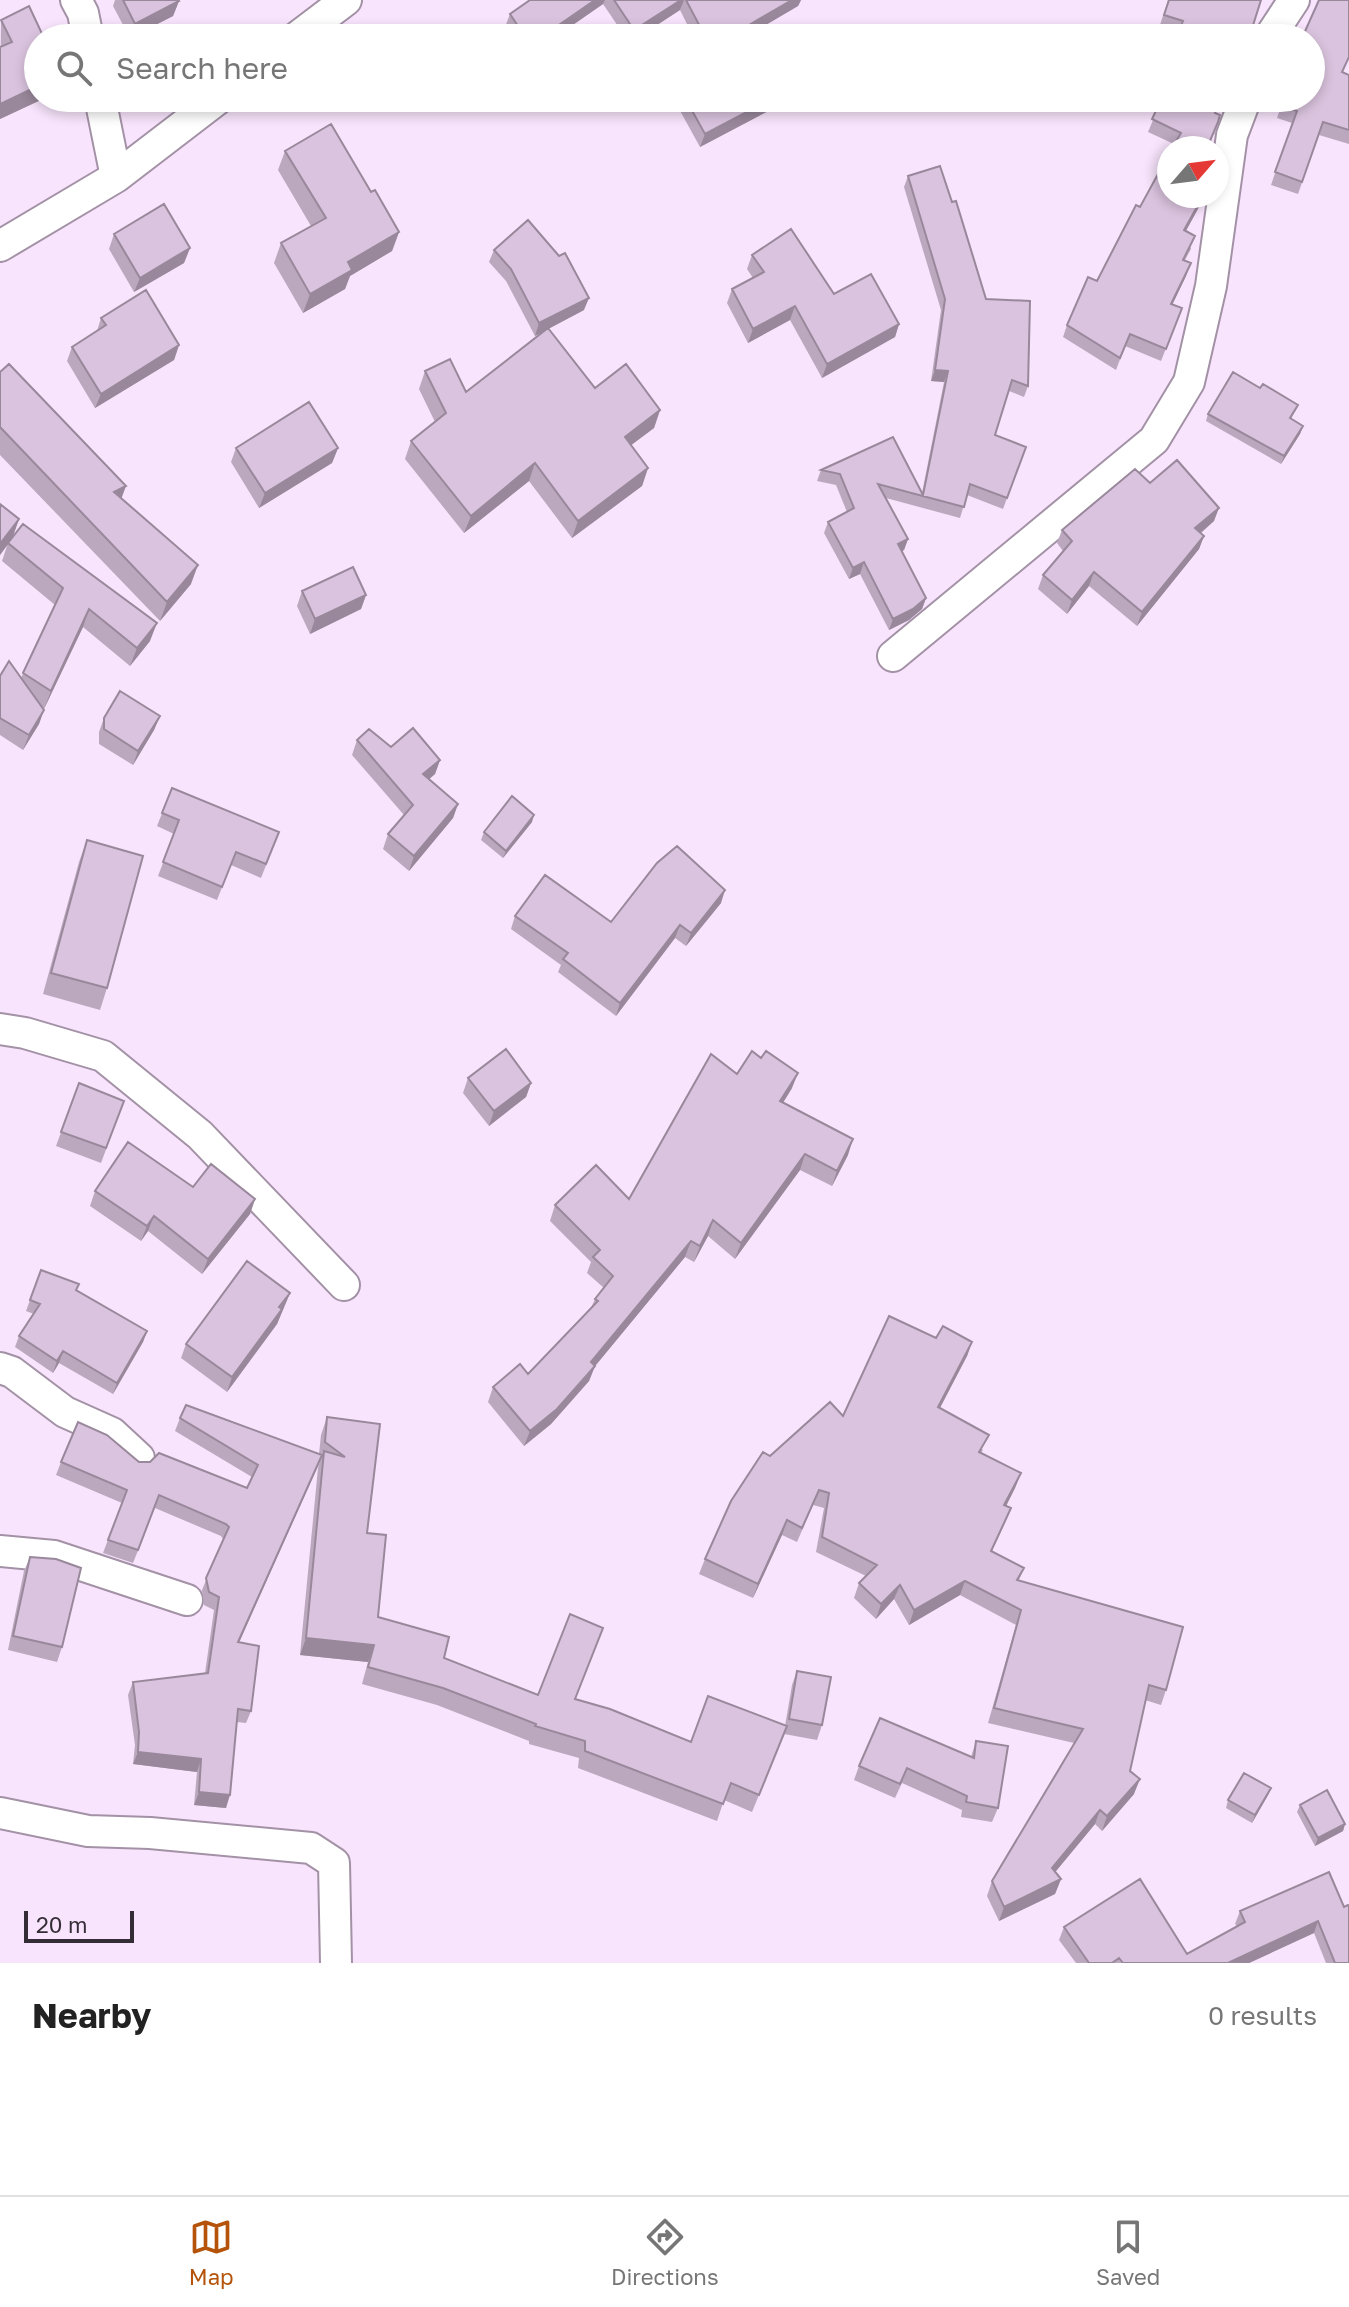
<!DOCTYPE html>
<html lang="en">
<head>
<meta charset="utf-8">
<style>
  :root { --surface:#fff; --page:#f6f6f6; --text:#222; --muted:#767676; --line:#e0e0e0; --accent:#b45309 }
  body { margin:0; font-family:"Golos Text",sans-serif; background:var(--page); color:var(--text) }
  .compass { position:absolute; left:1157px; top:136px; width:72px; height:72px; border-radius:50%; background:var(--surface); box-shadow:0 4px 12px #0003; rotate:62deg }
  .scale { position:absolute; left:24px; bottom:20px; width:110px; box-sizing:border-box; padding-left:8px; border:4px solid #352d36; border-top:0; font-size:22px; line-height:28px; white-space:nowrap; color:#352d36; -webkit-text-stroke:6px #f8e4fc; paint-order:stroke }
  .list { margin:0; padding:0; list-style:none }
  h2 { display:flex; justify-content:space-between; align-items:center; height:104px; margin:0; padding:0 32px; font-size:34px }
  h2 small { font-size:26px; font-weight:400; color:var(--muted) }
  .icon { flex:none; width:44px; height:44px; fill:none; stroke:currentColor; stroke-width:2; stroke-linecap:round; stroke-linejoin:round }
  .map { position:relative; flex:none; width:1349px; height:1963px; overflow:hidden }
  .search { position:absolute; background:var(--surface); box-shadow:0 4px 12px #0003; left:24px; right:24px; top:24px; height:88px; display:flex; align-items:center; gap:20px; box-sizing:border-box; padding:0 28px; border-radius:44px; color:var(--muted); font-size:30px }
  .sheet { height:232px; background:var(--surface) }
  nav { display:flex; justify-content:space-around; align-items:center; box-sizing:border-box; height:112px; border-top:2px solid var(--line); background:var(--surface); font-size:22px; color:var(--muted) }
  nav a { display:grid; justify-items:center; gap:4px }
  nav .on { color:var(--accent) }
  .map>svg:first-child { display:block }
</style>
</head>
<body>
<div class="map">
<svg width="1349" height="1963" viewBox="0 0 1349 1963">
  <rect width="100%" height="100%" fill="#f8e4fc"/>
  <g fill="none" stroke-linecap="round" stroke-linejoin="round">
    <!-- street casing -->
    <g stroke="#a391a6" stroke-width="34">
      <path id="street" d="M76 0 83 13 88 38
        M296 38 346 0
        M1269 38 1294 0
        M100 98 116 177
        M0 246 116 177 219 98
        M893 656 1154 440 1189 382 1211 286 1232 135 1246 98
        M0 1029 25 1033 103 1056 200 1135 344 1285
        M0 1368 12 1372 65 1412 112 1433 139 1458
        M0 1551 54 1556 187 1600
        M0 1813 88 1831 150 1833 311 1848 334 1863 336 1963"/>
    </g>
    <!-- street -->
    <use href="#street" stroke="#fff" stroke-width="30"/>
  </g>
  <!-- wall -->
  <path fill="#bba8bf" d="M115 0H178L179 1 173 16 130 38 113 6Z
    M530 0H801L798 6 753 32 757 38H694L680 10 637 38H626L603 4 554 38H512L505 27 510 14Z
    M1168 0H1261L1178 34 1159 28Z
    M1 20 38 98H45L0 119Z
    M1343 72 1349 75V144L1319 135 1298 194 1271 185 1292 123 1277 118 1284 98Z
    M673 98H778L774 108 700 147Z
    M1160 98H1221L1215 113 1218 122 1214 135 1174 144 1148 132 1162 99Z
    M285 151 371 192 399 232 392 251 350 276 345 289 303 313 274 263 281 243 311 226 278 170Z
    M908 176 952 202 986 299 1028 386 1024 397 1009 391 995 435 1026 447 1003 509 967 495 960 518 886 498 908 539 904 550 902 551 926 598 922 609 909 620 889 630 860 574 849 579 824 533 828 522 847 512 836 485 817 481 821 470 922 493 944 382 931 381 941 310 904 187Z
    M1140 207H1199L1186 231 1191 249 1185 260 1186 276 1172 304 1182 308 1161 361 1125 346 1116 370 1063 337 1067 325 1097 281Z
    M114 234 190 248 184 263 134 292 109 249Z
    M494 250 584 310 548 329 595 388 660 410 654 428 631 445 648 468 642 486 572 538 529 481 464 533 405 459 411 441 435 422 419 389 425 371 466 392 545 330 535 336 506 281 489 262Z
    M752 255 899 324 895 337 822 378 790 320 748 343 727 303 732 289 753 278 747 269Z
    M101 318 179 345 174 360 95 408 67 361 72 347 97 331Z
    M0 372 121 499 191 584 160 621 0 455Z
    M1260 388 1298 405 1291 419 1303 426 1300 434 1281 464 1206 421 1208 414Z
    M236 448H338L332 463 259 508 231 462Z
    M1150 483 1214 521 1201 533 1204 536 1199 549 1137 626 1089 586 1067 614 1038 589 1043 575 1063 551 1057 543 1062 530Z
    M0 504 19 519 12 539 150 641 130 666 83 627 44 709 39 724 23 750 0 735V676L21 678 55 605 2 561 8 543 0 555Z
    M302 591 366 595 361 609 310 634 297 606Z
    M160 716 154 730 133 765 99 744V732L104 718Z
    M357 740 440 760 435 774 429 779 458 804 453 818 409 871 383 849 388 834 404 815 352 755Z
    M172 788 279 832 261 878 231 865 217 900 158 876 174 834 157 826Z
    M532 822 503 858 481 840 484 832Z
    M87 840 107 988 100 1010 43 994 79 862Z
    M721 903 686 946 675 938 616 1016 558 972 561 965 511 929 515 916 611 922Z
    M737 1074 792 1088 783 1103 848 1155 832 1186 800 1170 735 1259 708 1236 694 1262 685 1257 595 1366 589 1381 551 1424 524 1446 488 1402 493 1387 528 1374 591 1308 595 1299 604 1288 587 1273 591 1262 550 1221 555 1205 629 1199Z
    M468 1078 531 1083 526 1097 489 1126 463 1093Z
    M79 1083 124 1101 101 1163 56 1146Z
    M193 1187 255 1199 250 1214 202 1274 148 1231 141 1241 90 1206 95 1191Z
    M41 1270 147 1331 143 1342 113 1394 59 1363 53 1373 15 1347 19 1336 34 1314 26 1311Z
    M290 1293 277 1324 227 1392 181 1358 186 1344Z
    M936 1338 972 1342 967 1356 940 1408 983 1450 981 1453 1021 1473 1015 1488 1006 1506 1011 1508 1005 1523 992 1551 1024 1568 1019 1580 1166 1690 1161 1705 1145 1700 1130 1771 1134 1794 1102 1831 1095 1824 1055 1872 1061 1879 1055 1894 999 1921 987 1896 992 1881 1074 1743 988 1723 1016 1625 960 1595 909 1625 894 1599 876 1619 854 1598 859 1583 866 1576 816 1552 824 1508 813 1505 797 1542 782 1535 753 1598 699 1574 705 1559 770 1456 843 1416Z
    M327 1417 380 1424 367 1533 378 1617 444 1658 538 1695 575 1699 691 1742 785 1726 792 1685 797 1671 822 1725 817 1740 784 1734 752 1812 724 1800 717 1821 578 1768 579 1758 529 1744V1741L437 1705 362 1684 368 1662 300 1655 318 1468 320 1461 239 1643 251 1711 246 1723 237 1722 226 1808 194 1805 197 1772 133 1764 135 1745 128 1695 133 1682 205 1673 214 1610 204 1605 202 1590 223 1539 221 1536 155 1508 133 1563 103 1553 122 1503 56 1475 61 1462H139L247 1488 252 1477 175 1431 180 1418 319 1454 321 1435Z
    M30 1557 62 1647 57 1662 8 1650 24 1571Z
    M976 1741 998 1808 992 1822 961 1817 962 1810 902 1783 895 1798 854 1780 859 1766 971 1757Z
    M1271 1788 1268 1795 1252 1823 1226 1808 1228 1800Z
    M1300 1805 1345 1824 1343 1831 1315 1846 1297 1812Z
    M1329 1872 1349 1963H1326L1314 1933 1249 1963H1076L1059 1940 1064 1927 1187 1954 1237 1926 1235 1924 1240 1911Z"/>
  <!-- shaded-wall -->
  <path fill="#99889b" d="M595 0H605L603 4 554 38H540Z
    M681 0H684L680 10 637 38H631L634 30Z
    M792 0H801L798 6 744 38 749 25Z
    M179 1 173 16 130 38 135 24Z
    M38 86V98H45L0 119V104Z
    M773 98H778L774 108 700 147 705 134Z
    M1203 196 1199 207 1179 243 1184 230Z
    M399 232 392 251 350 276 345 289 303 313 310 294 348 262Z
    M190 248 184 263 134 292 140 278Z
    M1191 263 1186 276 1167 316 1171 304Z
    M589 298 584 310 535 336 539 323Z
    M795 306 790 320 748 343 753 329Z
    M899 324 895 337 822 378 827 364Z
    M179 345 174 360 95 408 101 394Z
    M935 370 948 371 944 382 931 381Z
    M660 410 654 428 618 455 625 437Z
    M1303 426 1300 434 1281 464 1284 456Z
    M338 448 332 463 259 508 265 493Z
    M535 463 529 481 464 533 471 516Z
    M648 468 642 486 572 538 578 521Z
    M126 486 119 505 114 492Z
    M1219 508 1214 521 1190 542 1195 528Z
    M19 519 12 539 0 555V544Z
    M1204 536 1199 549 1137 626 1142 612Z
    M908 539 904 550 894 555 898 544Z
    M864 562 860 574 849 579 853 568Z
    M198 565 191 584 160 621 167 602Z
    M1094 572 1089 586 1067 614 1072 600Z
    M366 595 361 609 310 634 315 619Z
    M926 598 922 609 909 620 889 630 893 619Z
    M89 609 83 627 44 709 51 691Z
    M157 623 150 641 130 666 137 648Z
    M44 710 39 724 23 750 29 735Z
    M160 716 154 730 133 765 138 751Z
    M440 760 435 774 418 789 423 774Z
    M458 804 453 818 409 871 414 856Z
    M534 815 532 822 503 858 506 851Z
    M725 890 721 903 686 946 691 933Z
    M680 925 675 938 616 1016 620 1003Z
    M798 1073 792 1088 774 1117 780 1101Z
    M531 1083 526 1097 489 1126 494 1111Z
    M853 1139 848 1155 832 1186 837 1171Z
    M805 1154 800 1170 735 1259 741 1243Z
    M255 1199 250 1214 202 1274 208 1259Z
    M154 1216 148 1231 141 1241 147 1226Z
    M713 1220 708 1236 694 1262 700 1246Z
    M691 1241 685 1257 591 1371 595 1366 589 1381 551 1424 524 1446 530 1431 591 1362Z
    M290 1293 277 1324 227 1392 232 1377Z
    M147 1331 143 1342 113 1394 117 1383Z
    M972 1342 967 1356 933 1421 938 1407Z
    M63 1351 59 1363 53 1373 57 1361Z
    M322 1455 317 1468 233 1655 238 1642Z
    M1021 1473 1015 1488 999 1520 1004 1505Z
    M787 1520 782 1535 753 1598 758 1584Z
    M965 1581 960 1595 909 1625 914 1610Z
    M900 1585 894 1599 876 1619 881 1604Z
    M306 1638 374 1645 368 1662 300 1655Z
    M138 1752 201 1759 197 1772 133 1764Z
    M1140 1779 1134 1794 1102 1831 1107 1816Z
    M1271 1788 1268 1795 1252 1823 1255 1815Z
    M199 1792 230 1795 226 1808 194 1805Z
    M1100 1810 1095 1824 1047 1882 1052 1868Z
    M1345 1824 1343 1831 1315 1846 1318 1838Z
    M1061 1879 1055 1894 999 1921 1004 1907Z
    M1318 1921 1314 1933 1249 1963H1228Z"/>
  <!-- building -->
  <path fill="#dac3de" stroke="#99889b" stroke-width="2" d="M123 0H178L179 1 135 24Z
    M530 0H595L540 38H526L510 14Z
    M614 0H681L634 30Z
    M686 0H792L749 25 757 38H706Z
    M1169 0H1261L1249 38H1176L1183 21 1164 15Z
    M1319 0H1349V57L1342 72 1349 75V130L1323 122 1302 182 1275 172 1297 111 1281 105 1284 98H1311V38H1302Z
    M29 6 44 38H38V86L0 104V47L12 42 1 20Z
    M685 98H773L705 134Z
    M1162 98H1220L1215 113 1220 115 1218 122 1207 148H1172L1181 133 1152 119Z
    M331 124 371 192 375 190 399 232 348 262 352 270 310 294 281 243 326 218 285 151Z
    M1169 154V196H1203L1184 230 1195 236 1183 260 1191 263 1171 304 1182 308 1166 349 1130 334 1120 358 1067 325 1088 277 1097 281 1136 205 1140 207Z
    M940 166 952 202 956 201 986 299 1030 301 1028 386 1012 380 995 435 1026 447 1007 498 970 484 964 507 878 484 908 539 898 544 926 598 913 609 893 619 864 562 853 568 828 522 854 508 840 474 821 470 893 437 923 495 948 371 935 370 945 299 908 176Z
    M164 204 190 248 140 278 114 234Z
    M528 220 559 256 565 253 589 298 539 323 511 269 494 250Z
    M791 229 834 294 871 274 899 324 827 364 795 306 753 329 732 289 764 272 752 255Z
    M146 290 179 345 101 394 72 347 106 325 101 318Z
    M548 328 595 388 626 364 660 410 625 437 648 468 578 521 535 463 471 516 411 441 446 413 425 371 450 359 466 392Z
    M9 364 126 486 114 492 198 565 167 602 0 427V372Z
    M1233 372 1260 388 1263 384 1298 405 1290 418 1303 426 1284 456 1208 414Z
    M309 402 338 448 265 493 236 448Z
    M1177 460 1219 508 1195 528 1204 536 1142 612 1094 572 1072 600 1043 575 1072 541 1062 530 1135 469 1150 483Z
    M0 504 19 519 0 544Z
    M23 524 157 623 137 648 89 609 51 691 23 673 63 588 8 543Z
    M353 567 366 595 315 619 302 591Z
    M9 661 44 710 29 735 0 718V676Z
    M120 691 160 716 138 751 104 729V718Z
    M413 728 440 760 423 774 458 804 414 856 388 834 413 805 357 740 369 729 391 747Z
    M172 788 279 832 266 864 236 852 222 887 163 862 179 820 162 813Z
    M512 796 534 815 506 851 484 832Z
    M87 840 143 856 107 988 51 973Z
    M677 846 725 890 691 933 680 925 620 1003 563 959 568 953 515 916 545 875 611 922 657 863Z
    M506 1049 531 1083 494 1111 468 1078Z
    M752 1051 761 1058 766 1051 798 1073 780 1101 853 1139 837 1171 805 1154 741 1243 713 1220 700 1246 691 1241 591 1362 595 1366 557 1409 530 1431 493 1387 520 1364 528 1374 598 1301 595 1299 613 1276 593 1257 600 1250 555 1205 596 1165 629 1199 711 1054 737 1074Z
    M79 1083 124 1101 106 1148 61 1132Z
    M128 1142 193 1187 211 1164 255 1199 208 1259 154 1216 147 1226 95 1191Z
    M247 1261 290 1293 279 1307 282 1309 232 1377 186 1344Z
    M41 1270 79 1284 76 1290 147 1331 117 1383 63 1351 57 1361 19 1336 40 1304 30 1300Z
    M889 1316 936 1338 943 1326 972 1342 938 1407 989 1435 979 1452 1021 1473 1004 1505 1011 1508 991 1551 1024 1568 1017 1580 1183 1627 1166 1690 1149 1685 1130 1771 1140 1779 1107 1816 1100 1810 1052 1868 1061 1879 1004 1907 992 1881 1083 1729 994 1708 1021 1610 965 1581 914 1610 900 1585 881 1604 859 1583 877 1565 822 1537 829 1493 819 1490 802 1528 787 1520 758 1584 705 1559 731 1501 763 1452 770 1456 830 1402 843 1416Z
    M186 1405 322 1455 238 1642 259 1646 251 1711 238 1709 230 1795 199 1792 201 1759 138 1752 139 1732 133 1682 208 1673 219 1597 209 1592 206 1578 229 1527 226 1524 159 1495 138 1550 108 1540 127 1490 61 1462 78 1422 107 1435 139 1462H150L159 1453 247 1488 258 1465 180 1418Z
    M327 1417 380 1424 367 1533 386 1535 378 1617 449 1637 444 1658 538 1695 570 1614 603 1628 575 1699 610 1709 691 1742 708 1696 787 1726 759 1795 731 1783 723 1804 585 1751V1741L535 1726 536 1724 443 1688 368 1667 374 1645 306 1638 324 1451 345 1457 325 1442Z
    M30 1557 56 1559 81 1568 62 1647 13 1636Z
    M797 1671 831 1677 822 1725 789 1719Z
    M880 1718 974 1758 976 1741 1008 1746 998 1808 966 1802 967 1796 907 1768 900 1784 859 1766Z
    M1244 1773 1271 1788 1255 1815 1228 1800Z
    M1327 1790 1345 1824 1318 1838 1300 1805Z
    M1329 1872 1344 1907 1348 1905 1349 1906V1963H1335L1318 1921 1228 1963H1123L1119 1958 1112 1963H1089L1064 1927 1140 1879 1187 1954 1245 1922 1240 1911Z"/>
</svg>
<svg class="compass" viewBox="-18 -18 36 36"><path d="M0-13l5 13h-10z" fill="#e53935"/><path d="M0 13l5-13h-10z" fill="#767676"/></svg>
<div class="scale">20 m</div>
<div class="search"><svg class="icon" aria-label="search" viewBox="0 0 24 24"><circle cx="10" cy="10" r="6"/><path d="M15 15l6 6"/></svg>Search here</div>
</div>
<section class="sheet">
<h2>Nearby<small>0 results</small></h2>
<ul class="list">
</ul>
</section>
<nav>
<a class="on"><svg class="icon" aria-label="map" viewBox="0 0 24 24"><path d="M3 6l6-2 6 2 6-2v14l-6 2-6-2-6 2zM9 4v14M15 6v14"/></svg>Map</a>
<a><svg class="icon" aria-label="directions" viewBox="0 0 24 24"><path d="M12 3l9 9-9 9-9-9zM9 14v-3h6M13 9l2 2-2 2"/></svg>Directions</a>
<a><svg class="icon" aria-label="saved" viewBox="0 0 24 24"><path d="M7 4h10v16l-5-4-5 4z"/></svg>Saved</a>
</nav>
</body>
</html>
